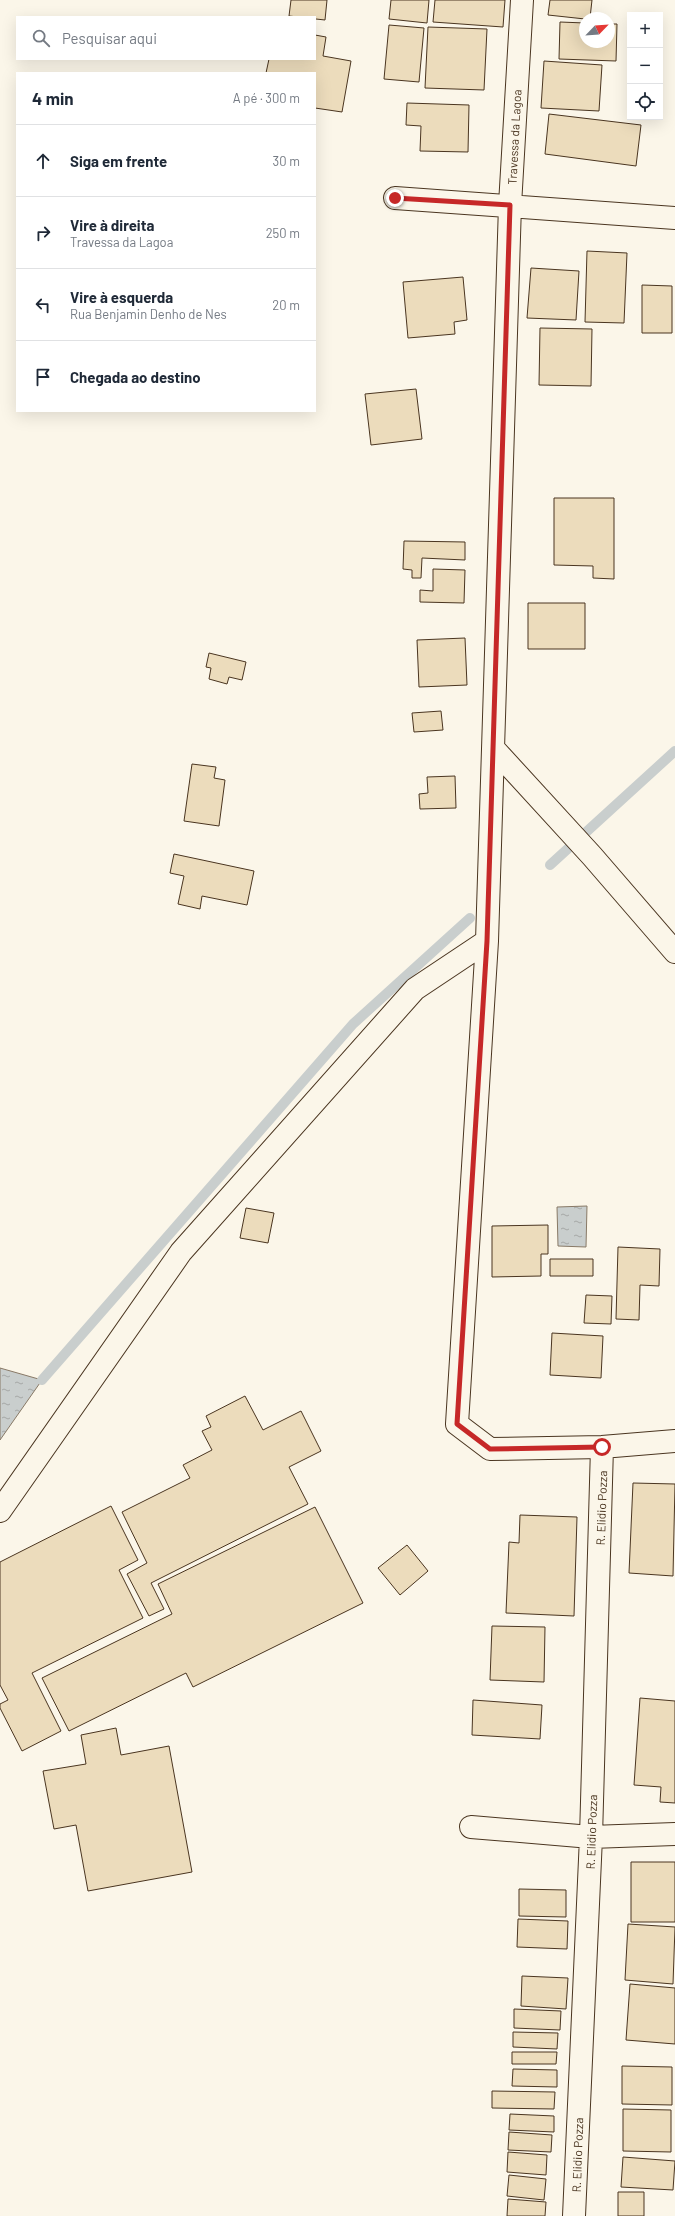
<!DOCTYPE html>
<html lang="pt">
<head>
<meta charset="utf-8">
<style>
  :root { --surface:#fff; --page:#f6f6f7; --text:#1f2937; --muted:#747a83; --line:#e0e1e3 }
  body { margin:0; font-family:Barlow,sans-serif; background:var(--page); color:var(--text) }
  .controls { position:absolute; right:12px; top:12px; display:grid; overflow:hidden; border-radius:0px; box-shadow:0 4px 16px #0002 }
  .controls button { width:36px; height:36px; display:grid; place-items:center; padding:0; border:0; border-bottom:1px solid var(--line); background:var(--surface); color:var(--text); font:20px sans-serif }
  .compass { position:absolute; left:579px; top:12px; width:36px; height:36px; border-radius:50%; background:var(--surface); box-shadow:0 4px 16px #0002; rotate:65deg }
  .stop { position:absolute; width:12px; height:12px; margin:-9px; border:3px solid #c62828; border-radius:50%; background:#fff }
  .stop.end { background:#c62828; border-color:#fff; box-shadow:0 1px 4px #0008 }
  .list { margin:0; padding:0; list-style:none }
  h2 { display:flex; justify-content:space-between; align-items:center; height:52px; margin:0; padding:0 16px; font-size:17px }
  h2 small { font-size:13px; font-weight:400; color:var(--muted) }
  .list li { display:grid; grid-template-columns:26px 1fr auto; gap:12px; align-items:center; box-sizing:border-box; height:72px; padding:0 16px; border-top:1px solid var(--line) }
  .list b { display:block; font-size:15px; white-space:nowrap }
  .list p { margin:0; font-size:13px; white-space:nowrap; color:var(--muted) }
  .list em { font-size:13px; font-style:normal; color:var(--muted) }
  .icon { flex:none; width:22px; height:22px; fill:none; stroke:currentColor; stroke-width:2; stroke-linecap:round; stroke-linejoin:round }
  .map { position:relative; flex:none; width:675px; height:2216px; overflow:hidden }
  .search { position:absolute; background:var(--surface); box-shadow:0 4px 16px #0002; left:16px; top:16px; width:300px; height:44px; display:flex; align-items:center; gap:10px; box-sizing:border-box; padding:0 14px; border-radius:0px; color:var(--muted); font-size:15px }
  .panel { position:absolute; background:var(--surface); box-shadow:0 4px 16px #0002; left:16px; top:72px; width:300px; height:340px; border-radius:0px }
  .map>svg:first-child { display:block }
</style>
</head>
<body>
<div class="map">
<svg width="675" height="2216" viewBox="0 0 675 2216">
  <defs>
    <pattern id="water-ripples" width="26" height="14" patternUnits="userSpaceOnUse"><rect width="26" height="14" fill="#c9cecd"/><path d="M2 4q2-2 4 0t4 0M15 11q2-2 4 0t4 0" fill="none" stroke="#a5a8a6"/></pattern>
  </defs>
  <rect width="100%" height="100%" fill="#fbf6e9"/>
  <!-- water -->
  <path fill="url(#water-ripples)" stroke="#887966" d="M587 1206 586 1247 558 1246 557 1207Z
    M0 1368 42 1380 0 1440Z"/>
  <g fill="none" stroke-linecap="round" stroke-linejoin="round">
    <!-- stream -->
    <path stroke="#c9cecd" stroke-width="10" d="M550 865 675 751
      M42 1380 353 1024 470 918"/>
  </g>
  <!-- building -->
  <path fill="#ecdcbc" stroke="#4a3520" d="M291 0H327L325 20 289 16Z
    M391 0H429L427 23 389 19Z
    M435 0H505L503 27 433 22Z
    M550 0H592L590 18 585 19 548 15Z
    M560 22 585 23V42H609V24H617L616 61 559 59Z
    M389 25 424 28 419 82 384 79Z
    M428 27 487 29 484 90 425 88Z
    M315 35 326 37 323 56 351 61 342 112 315 108V73H266L269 59H315Z
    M544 61 602 65 599 111 541 108Z
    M407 103 469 105 468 152 420 151 421 126 406 125Z
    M549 114 641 125 636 166 545 154Z
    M587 251 627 253 624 323 585 322Z
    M531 268 579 271 576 320 527 318Z
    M463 277 467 320 454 322 455 334 408 338 403 282Z
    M642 285 672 286V333H642Z
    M540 328 592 329 591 386 539 385Z
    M416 389 422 439 371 445 365 394Z
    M554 498H614V579L593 578V566L554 565Z
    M404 541 465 542V560L422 558 421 578H412V570L403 569Z
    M433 569 465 570 464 603 420 602V590L433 591Z
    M528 603H585V649H528Z
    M465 638 467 685 419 687 417 640Z
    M209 653 246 662 242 680 229 677 227 684 209 679 211 668 206 667Z
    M441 711 443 730 414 732 412 713Z
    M192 764 216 767 214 778 225 780 219 826 184 821Z
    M455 776 456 808 420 809 419 794 428 793 427 777Z
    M174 854 254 871 247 905 202 896 200 909 178 904 184 876 170 873Z
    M246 1208 274 1213 268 1243 240 1238Z
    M548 1225V1254H541V1276L492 1277V1226Z
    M618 1247 660 1249 659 1286 640 1285 639 1320 616 1319Z
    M550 1259H593V1276H550Z
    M586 1295 612 1296 611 1324 584 1323Z
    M552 1333 603 1336 601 1378 550 1375Z
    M245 1396 263 1430 301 1411 321 1451 289 1467 308 1504 151 1583 164 1609 149 1616 127 1574 147 1563 122 1512 190 1478 183 1465 212 1450 202 1431 211 1427 206 1416Z
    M633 1483 675 1484 673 1576 629 1573Z
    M111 1506 138 1560 119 1570 143 1618 32 1673 61 1731 22 1751 0 1708V1704L8 1700 0 1685V1562Z
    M315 1507 363 1603 193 1687 186 1673 69 1731 42 1678 172 1614 158 1584Z
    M520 1515 577 1517 574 1616 506 1613 509 1542 519 1543Z
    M407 1545 428 1571 400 1595 378 1568Z
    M492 1626 545 1627 544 1682 490 1680Z
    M640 1698 675 1701V1803L660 1802 661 1787 634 1785Z
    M473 1700 542 1705 540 1739 472 1735Z
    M116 1728 121 1755 169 1746 192 1872 88 1891 76 1825 54 1829 43 1771 86 1764 81 1735Z
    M631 1862H675V1922H631Z
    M519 1889 566 1890V1917L519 1916Z
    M518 1919 568 1921 567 1949 517 1947Z
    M628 1924 675 1927 673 1984 625 1980Z
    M522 1976 568 1978 566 2009 521 2006Z
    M630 1984 675 1988V2044L626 2040Z
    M514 2009 561 2011 560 2030 514 2028Z
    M513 2032 558 2033 557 2049 513 2047Z
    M512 2052H557L556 2064H512Z
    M622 2066 672 2067V2105L622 2104Z
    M513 2069 557 2070V2087L512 2086Z
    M492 2091 555 2092 554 2109 492 2108Z
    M623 2109 671 2110V2152L623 2151Z
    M510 2114 554 2116V2132L509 2130Z
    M509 2132 552 2135 551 2152 508 2150Z
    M508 2152 547 2155 546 2175 507 2172Z
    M623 2157 675 2161 673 2190 621 2187Z
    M509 2175 546 2179 544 2200 507 2196Z
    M618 2192H644V2216H618Z
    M508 2199 546 2202 545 2216H507Z"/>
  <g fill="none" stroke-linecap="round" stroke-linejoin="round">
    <!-- minor casing -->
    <g stroke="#4a3520" stroke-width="24">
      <path id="minor" d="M522 0 510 205 487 941 457 1424 490 1449 602 1447 675 1441
        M395 198 675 218
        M494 749 592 856 675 952
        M0 1511 181 1252 415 989 487 941
        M471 1827 591 1837 675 1834
        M574 2216 591 1837 602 1447"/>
    </g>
    <!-- minor -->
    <use href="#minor" stroke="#fbf6e9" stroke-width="22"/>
  </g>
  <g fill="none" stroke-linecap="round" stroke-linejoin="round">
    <!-- route -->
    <path stroke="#c62828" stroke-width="5" d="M395 198 510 205 487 941 457 1424 490 1449 602 1447"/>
  </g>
  <g text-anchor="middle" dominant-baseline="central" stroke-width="3" stroke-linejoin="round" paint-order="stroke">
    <!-- street labels -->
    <g font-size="12" fill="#4a3520" stroke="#fbf6e9">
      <text transform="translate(514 137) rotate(-87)">Travessa da Lagoa</text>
      <text transform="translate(601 1508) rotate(-88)">R. Elidio Pozza</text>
      <text transform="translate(591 1832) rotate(-88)">R. Elidio Pozza</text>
      <text transform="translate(577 2155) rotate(-88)">R. Elidio Pozza</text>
    </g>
  </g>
</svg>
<div class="controls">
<button>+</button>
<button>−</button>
<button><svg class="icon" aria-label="locate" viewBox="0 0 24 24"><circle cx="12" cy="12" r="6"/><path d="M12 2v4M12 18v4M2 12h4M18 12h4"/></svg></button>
</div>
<svg class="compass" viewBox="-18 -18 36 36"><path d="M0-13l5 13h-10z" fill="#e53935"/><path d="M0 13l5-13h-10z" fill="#747a83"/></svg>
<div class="stop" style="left:602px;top:1447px"></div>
<div class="stop end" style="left:395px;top:198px"></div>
<div class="search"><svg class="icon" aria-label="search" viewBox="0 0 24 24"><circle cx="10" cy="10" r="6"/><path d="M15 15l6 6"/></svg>Pesquisar aqui</div>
<section class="panel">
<h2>4 min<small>A pé · 300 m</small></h2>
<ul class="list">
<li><svg class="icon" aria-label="ahead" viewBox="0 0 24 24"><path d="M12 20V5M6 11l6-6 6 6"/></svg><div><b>Siga em frente</b></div><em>30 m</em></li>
<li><svg class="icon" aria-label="right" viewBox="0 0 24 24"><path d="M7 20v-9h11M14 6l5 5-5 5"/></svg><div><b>Vire à direita</b><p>Travessa da Lagoa</p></div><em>250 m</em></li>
<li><svg class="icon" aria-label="left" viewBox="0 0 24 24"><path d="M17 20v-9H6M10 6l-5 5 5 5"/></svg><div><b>Vire à esquerda</b><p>Rua Benjamin Denho de Nes</p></div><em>20 m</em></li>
<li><svg class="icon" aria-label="arrive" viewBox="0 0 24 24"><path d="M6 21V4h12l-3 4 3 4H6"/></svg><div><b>Chegada ao destino</b></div></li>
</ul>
</section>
</div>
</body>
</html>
